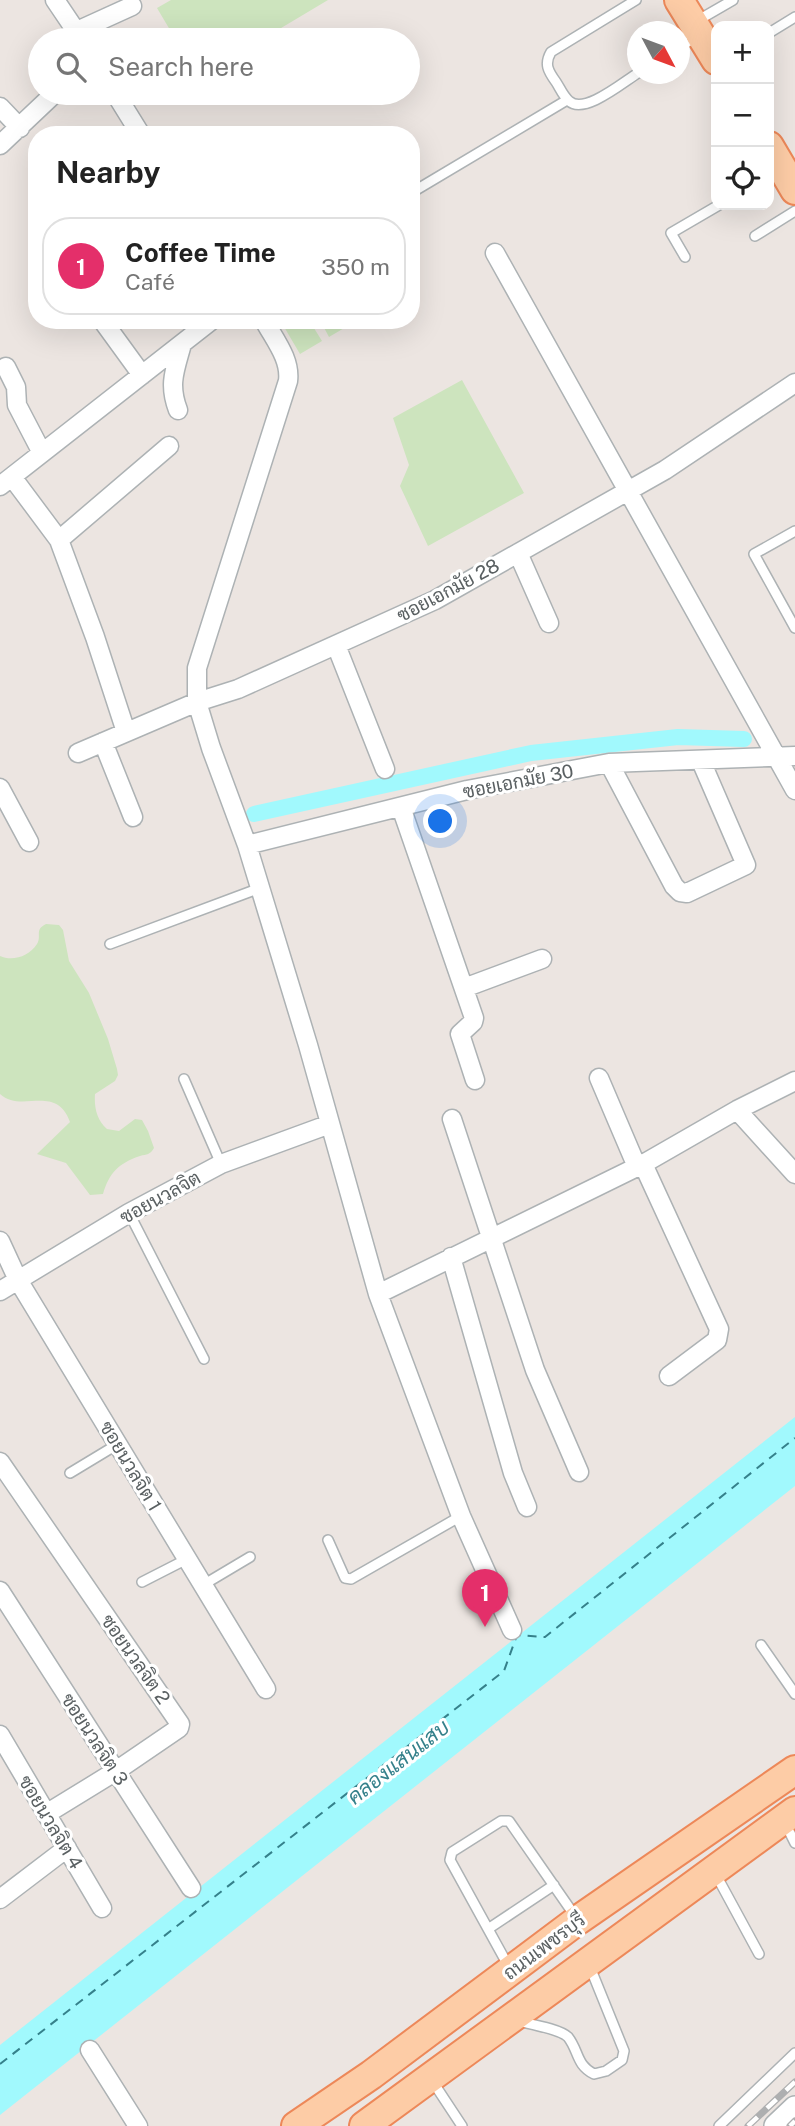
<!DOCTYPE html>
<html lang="en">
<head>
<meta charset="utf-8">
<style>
  :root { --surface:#fff; --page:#f2f2f2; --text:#222; --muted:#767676; --line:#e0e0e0; --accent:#e42f6a }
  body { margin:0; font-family:"Public Sans",Sarabun,sans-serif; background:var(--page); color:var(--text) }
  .controls { position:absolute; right:21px; top:21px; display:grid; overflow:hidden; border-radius:14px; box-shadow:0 7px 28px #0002 }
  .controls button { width:63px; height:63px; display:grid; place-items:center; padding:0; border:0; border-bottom:2px solid var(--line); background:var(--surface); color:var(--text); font:35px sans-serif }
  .compass { position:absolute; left:627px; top:21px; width:63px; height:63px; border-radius:50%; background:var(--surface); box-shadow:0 7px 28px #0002; rotate:131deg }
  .you { position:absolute; left:441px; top:822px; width:24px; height:24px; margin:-18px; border:5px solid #fff; border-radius:50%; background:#1a73e8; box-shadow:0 0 0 10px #1a73e833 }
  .badge { display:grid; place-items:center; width:46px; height:46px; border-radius:50%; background:var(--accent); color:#fff; font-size:23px; font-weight:700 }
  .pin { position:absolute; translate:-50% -58px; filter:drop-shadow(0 2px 4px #0008) }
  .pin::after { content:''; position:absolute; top:37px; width:24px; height:21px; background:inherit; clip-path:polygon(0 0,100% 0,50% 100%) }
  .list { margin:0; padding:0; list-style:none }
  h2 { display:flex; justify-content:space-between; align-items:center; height:91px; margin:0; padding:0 28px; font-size:30px }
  h2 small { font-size:23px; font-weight:400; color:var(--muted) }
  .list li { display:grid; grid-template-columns:46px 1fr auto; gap:21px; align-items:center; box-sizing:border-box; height:98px; margin:0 14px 14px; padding:0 14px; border:2px solid var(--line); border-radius:28px }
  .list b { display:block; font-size:26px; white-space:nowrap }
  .list p { margin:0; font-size:23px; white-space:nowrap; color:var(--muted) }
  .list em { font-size:23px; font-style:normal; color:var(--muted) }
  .icon { flex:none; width:38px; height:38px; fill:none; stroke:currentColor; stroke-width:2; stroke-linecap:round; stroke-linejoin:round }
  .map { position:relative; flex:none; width:795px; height:2126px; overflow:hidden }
  .search { position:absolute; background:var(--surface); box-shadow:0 7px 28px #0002; left:28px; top:28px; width:392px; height:77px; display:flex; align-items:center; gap:18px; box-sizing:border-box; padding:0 24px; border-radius:38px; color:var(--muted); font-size:26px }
  .panel { position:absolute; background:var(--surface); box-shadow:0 7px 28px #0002; left:28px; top:126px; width:392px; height:203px; border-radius:28px }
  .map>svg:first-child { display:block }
</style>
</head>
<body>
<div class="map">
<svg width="795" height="2126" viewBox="0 0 795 2126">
  <rect width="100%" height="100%" fill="#ece5e1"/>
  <!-- green -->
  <path fill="#cde4be" d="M171 0H328L261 40H176L157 8Z
    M280 320H309L322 341 300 354Z
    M320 320H348L351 324 329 337Z
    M462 380 524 493 428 546 400 486 409 465 393 418Z
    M46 924 59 925 63 930 69 961 89 993 108 1039 117 1069 118 1075 115 1081 95 1094C94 1108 97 1120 107 1129L119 1131 135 1119 142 1120 148 1131 154 1148C150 1155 147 1154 140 1156 119 1163 109 1173 103 1194L90 1195 66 1163 37 1154 70 1122C56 1083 21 1114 0 1094V956C13 962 29 956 37 944 42 935 34 930 46 924Z"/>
  <!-- water -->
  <path fill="#a1f9fd" d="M795 1417V1486L0 2115V2045Z"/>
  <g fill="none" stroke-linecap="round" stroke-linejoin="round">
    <!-- canal -->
    <path stroke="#a1f9fd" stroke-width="16" d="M254 814 531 753 678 737 744 739"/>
    <!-- ferry -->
    <path stroke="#35818b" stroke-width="2" stroke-dasharray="9 7" stroke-linecap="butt" d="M0 2064 504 1671 517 1635 545 1637 795 1438"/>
    <!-- service casing -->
    <g stroke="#adb2b4" stroke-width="12">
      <path id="service" d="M636 0 551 52C544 64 548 71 556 82 560 88 563 96 569 101 584 115 622 83 638 73
        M695 22 733 0
        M769 33 795 17
        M680 47 696 37
        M411 193 567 100
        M755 236 795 211
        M685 257 671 233 719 205
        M795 531 754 554 795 628
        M110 944 260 888
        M184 1079 221 1164
        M129 1213 204 1359
        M70 1473 118 1444
        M328 1540 345 1578 351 1579 461 1516
        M142 1582 187 1559
        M203 1585 250 1557
        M761 1645 795 1694
        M784 1821 795 1843
        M715 1873 759 1954
        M488 1929 554 1885
        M509 1967 450 1860 452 1852 501 1821H509L575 1916
        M518 2021C530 2024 560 2029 568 2037 579 2051 576 2065 594 2074L606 2071 622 2060 624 2051 590 1967
        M431 2079 462 2126
        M719 2126 795 2053"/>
    </g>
    <!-- minor casing -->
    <g stroke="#adb2b4" stroke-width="21">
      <path id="minor" d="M55 0 82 40
        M77 31 132 6
        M115 93 141 135
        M0 107 20 128
        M0 145 55 93
        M495 253 795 790
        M102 320 142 375
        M264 320C274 339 291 359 288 381L197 668V702L211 748 247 845 308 1045 378 1294 461 1516 512 1630
        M6 367 16 387 17 405 42 453
        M178 410C168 384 175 370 182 344
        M12 477 59 540 169 446
        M0 486 212 320
        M59 540 95 637 126 732
        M518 553 549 623
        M336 645 385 769
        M103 742 133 817
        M78 753 197 702 238 689 435 600 665 470 795 383
        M609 763 674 886 680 892 687 893 746 865 701 761
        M0 788 29 842
        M401 807 474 1018 473 1022 460 1034 475 1080
        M247 845 467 790 609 763 795 756
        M464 988 542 959
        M599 1078 637 1167
        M737 1110 795 1174
        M452 1119 535 1370 579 1472
        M643 1164 719 1329 717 1340 669 1376
        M0 1241 18 1280 266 1689
        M451 1257 513 1473 527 1507
        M0 1291 129 1213 221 1164 330 1124
        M378 1294 643 1164 737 1110 795 1081
        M0 1462 180 1724 179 1728 116 1771 46 1814
        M0 1591 191 1888
        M0 1735 102 1908
        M0 1899 67 1848
        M90 2050 138 2126"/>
    </g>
    <!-- tertiary casing -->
    <g stroke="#adb2b4" stroke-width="26">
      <path id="tertiary" d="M776 2126 795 2108"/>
    </g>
    <!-- primary casing -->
    <g stroke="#ed8859" stroke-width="32">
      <path id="primary" d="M679 0 716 60
        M769 146 795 190
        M296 2126 371 2075 578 1920 795 1770
        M364 2126 795 1811"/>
    </g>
    <!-- service -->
    <use href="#service" stroke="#fff" stroke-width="9"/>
    <!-- minor -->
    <use href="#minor" stroke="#fff" stroke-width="18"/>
    <!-- tertiary -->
    <use href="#tertiary" stroke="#fff" stroke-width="23"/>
    <!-- primary -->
    <use href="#primary" stroke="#fdcca6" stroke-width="28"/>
    <!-- rail casing -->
    <g stroke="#aeafb0" stroke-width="7">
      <path id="rail" d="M748 2126 795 2082
        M790 2126 795 2121"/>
    </g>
    <!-- rail -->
    <use href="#rail" stroke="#fff" stroke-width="4.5" stroke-dasharray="13" stroke-linecap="butt"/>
  </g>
  <g text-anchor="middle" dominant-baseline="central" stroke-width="6" stroke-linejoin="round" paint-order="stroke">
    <!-- street labels -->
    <g font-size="19" fill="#5a6062" stroke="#fff">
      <text transform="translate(448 590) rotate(-28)">ซอยเอกมัย 28</text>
      <text transform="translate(518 781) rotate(-11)">ซอยเอกมัย 30</text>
      <text transform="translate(160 1197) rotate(-29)">ซอยนวลจิต</text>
      <text transform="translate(131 1466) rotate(59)">ซอยนวลจิต 1</text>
      <text transform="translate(136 1659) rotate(55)">ซอยนวลจิต 2</text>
      <text transform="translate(95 1739) rotate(57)">ซอยนวลจิต 3</text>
      <text transform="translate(51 1822) rotate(59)">ซอยนวลจิต 4</text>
      <text transform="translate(544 1946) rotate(-37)">ถนนเพชรบุรี</text>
    </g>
    <!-- water labels -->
    <g font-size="21" font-style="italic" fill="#35818b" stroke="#fff">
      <text transform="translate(398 1762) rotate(-38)">คลองแสนแสบ</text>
    </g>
  </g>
</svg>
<div class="controls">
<button>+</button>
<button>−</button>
<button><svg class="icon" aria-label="locate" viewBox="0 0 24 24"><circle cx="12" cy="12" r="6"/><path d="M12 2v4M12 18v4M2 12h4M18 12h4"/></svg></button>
</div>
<svg class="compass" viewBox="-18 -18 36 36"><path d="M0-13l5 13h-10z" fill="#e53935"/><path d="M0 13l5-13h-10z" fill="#767676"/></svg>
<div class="you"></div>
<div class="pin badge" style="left:485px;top:1627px">1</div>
<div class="search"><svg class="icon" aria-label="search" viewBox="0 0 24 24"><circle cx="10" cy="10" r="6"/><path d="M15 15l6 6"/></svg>Search here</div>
<section class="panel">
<h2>Nearby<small></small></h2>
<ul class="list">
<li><span class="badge">1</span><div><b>Coffee Time</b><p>Café</p></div><em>350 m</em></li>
</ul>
</section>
</div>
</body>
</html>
